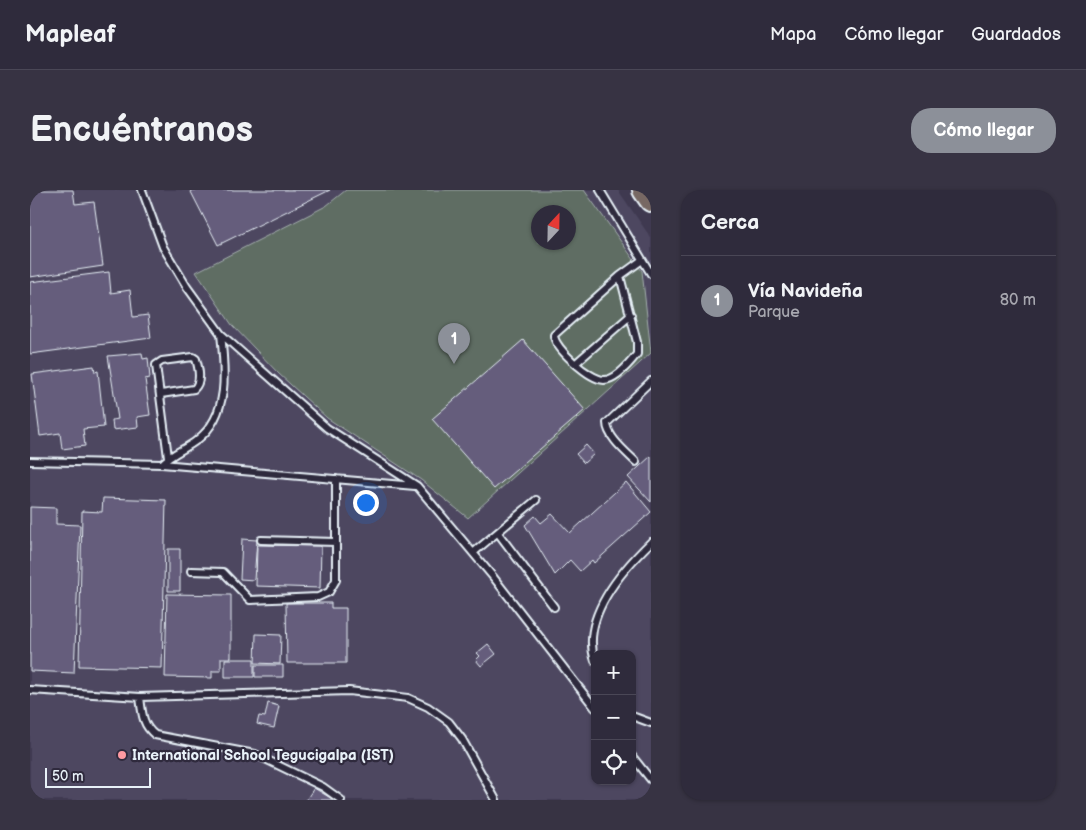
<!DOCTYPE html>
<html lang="es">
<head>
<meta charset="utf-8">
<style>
  :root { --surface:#2f2b3c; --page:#373343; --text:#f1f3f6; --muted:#a7a7af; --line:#4a4756; --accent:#8c9099 }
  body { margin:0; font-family:"Balsamiq Sans",sans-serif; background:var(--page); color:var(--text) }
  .controls { position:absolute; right:15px; bottom:15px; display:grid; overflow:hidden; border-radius:10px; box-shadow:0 1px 4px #0004 }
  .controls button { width:45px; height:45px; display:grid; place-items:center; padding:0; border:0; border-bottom:1px solid var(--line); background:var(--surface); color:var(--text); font:25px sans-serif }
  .compass { position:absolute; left:501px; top:15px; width:45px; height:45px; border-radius:50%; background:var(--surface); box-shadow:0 1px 4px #0004; rotate:22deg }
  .scale { position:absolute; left:15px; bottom:12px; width:106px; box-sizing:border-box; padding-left:5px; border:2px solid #e8f1f8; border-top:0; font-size:14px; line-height:18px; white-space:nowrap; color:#e8f1f8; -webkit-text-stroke:4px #2f2a3d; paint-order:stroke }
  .you { position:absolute; left:335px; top:312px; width:18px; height:18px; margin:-12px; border:4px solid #fff; border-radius:50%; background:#1a73e8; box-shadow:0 0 0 8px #1a73e833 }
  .badge { display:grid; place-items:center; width:32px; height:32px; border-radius:50%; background:var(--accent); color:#fff; font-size:16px; font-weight:700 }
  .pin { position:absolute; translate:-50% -41px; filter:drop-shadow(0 1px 2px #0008) }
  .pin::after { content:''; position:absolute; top:26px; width:18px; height:15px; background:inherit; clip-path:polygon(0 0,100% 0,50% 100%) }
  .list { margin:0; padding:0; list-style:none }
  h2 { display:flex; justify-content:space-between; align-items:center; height:65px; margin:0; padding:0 20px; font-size:21px }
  h2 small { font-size:16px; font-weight:400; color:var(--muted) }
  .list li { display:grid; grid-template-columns:32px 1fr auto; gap:15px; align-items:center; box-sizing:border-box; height:90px; padding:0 20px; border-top:1px solid var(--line) }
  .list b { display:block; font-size:19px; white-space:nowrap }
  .list p { margin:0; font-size:16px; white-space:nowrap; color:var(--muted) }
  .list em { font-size:16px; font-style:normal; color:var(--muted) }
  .icon { flex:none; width:28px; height:28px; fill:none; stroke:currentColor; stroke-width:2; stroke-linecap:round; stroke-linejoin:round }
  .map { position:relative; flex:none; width:621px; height:610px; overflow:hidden; border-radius:20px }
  header { display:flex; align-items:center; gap:30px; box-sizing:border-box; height:70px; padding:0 25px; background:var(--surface); border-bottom:1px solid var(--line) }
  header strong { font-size:24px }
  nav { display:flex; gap:28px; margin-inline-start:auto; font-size:18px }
  .intro { display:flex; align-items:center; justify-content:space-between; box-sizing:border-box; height:120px; padding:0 30px }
  h1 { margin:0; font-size:35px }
  .button { padding:12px 22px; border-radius:20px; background:var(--accent); color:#fff; font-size:18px; font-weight:700 }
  main { display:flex; gap:30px; padding:0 30px }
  aside { flex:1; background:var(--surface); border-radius:20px; box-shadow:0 1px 4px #0004 }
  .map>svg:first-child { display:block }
</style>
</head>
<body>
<header>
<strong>Mapleaf</strong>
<nav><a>Mapa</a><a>Cómo llegar</a><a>Guardados</a></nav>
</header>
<div class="intro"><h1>Encuéntranos</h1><a class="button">Cómo llegar</a></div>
<main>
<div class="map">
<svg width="621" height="610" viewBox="0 0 621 610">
  <rect width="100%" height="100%" fill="#3f3950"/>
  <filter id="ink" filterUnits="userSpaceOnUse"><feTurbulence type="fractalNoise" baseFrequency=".02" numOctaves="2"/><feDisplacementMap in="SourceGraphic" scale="10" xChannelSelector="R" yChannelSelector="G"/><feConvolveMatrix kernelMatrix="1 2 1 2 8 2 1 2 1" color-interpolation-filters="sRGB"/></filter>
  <g filter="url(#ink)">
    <!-- built -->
    <path fill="#4d4760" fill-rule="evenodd" d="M0 0H588L621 48V610H0ZM508 22H538V52H508ZM565 464H602V591H565Z"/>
    <!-- green -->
    <path fill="#5f6d63" stroke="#a4afae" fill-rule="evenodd" d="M316 0H554L612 81 621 163 438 328 391 290 297 228 249 184 202 135 166 82 296 16ZM508 22H538V52H508Z"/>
    <!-- building -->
    <path fill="#655d7b" stroke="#e8f1f8" d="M0 0H43L45 14 64 12 73 76 0 87Z
      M160 0H300L188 55Z
      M79 82 81 103 100 100 103 127 118 125 121 148 0 164V92Z
      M493 150 555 220 464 299 402 229Z
      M112 163 113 169 118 168 120 188 115 189 120 225 107 227 108 237 83 240 82 230 88 229 78 166Z
      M64 176 65 182 68 181 74 237 53 239 55 256 32 259 30 243 10 246 2 184Z
      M556 255 564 264 554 273 546 264Z
      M621 266V312L598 287Z
      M596 292 621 322 564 373 562 370 550 381 540 370 525 385 495 335 505 326 511 333 522 324 540 343Z
      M73 308 136 310 132 478 49 476 52 321 72 322Z
      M0 317 26 318V334L50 335 44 483 0 481Z
      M212 349 227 350 224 390 210 389Z
      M227 355 291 356 290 398 226 396Z
      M138 359H150V401H138Z
      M137 404 201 405V468H191V481H182V488L135 487Z
      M256 413H301V418H316V473H257Z
      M226 444 251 445 250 474 225 473Z
      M458 454 466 464 451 476 446 470 450 466 447 463Z
      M195 469H224V487H195Z
      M225 475H253V487H225Z
      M238 513 249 516 244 538 227 534 229 526 235 527Z
      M284 598 304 610H276Z"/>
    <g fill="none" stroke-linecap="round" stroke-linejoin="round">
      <!-- lane casing -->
      <g stroke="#e8f1f8" stroke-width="10">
        <path id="lane" d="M112 0 133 57 157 97 191 144 297 238 387 296 464 388 565 518
          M570 0 621 84
          M590 86 607 152V164C600 173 586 190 574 190 560 190 524 158 524 145L590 86 612 70
          M546 173 601 125
          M131 204 164 199C172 192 169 179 166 169L163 167 132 171 126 175 138 267
          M0 271 132 274C142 263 156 259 167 250 200 225 195 180 191 144
          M606 272C597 263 577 247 577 233L621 191
          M132 274 385 296
          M468 343 524 417
          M231 350 306 352
          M443 363 506 310
          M161 381 193 382 220 410 288 407 299 402 306 390V289
          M565 471C550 427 592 380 621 352
          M0 500 110 507 319 501 378 508 398 517 419 532 432 549 466 610
          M110 507C112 522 112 535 125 545L225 564 293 597 311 610
          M602 526 621 533
          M602 566 621 590"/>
      </g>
      <!-- highway casing -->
      <g stroke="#e8f1f8" stroke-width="26">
        <path id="highway" d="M614 0 621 10"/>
      </g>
      <!-- lane -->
      <use href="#lane" stroke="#2f2a3d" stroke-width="6"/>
      <!-- highway -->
      <use href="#highway" stroke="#776864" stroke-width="22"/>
    </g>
  </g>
  <!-- markers -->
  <circle fill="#ff9aa2" stroke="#2f2a3d" stroke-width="2" cx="92" cy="565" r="5"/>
  <g text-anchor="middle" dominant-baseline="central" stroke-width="4.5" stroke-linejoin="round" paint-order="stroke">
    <!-- poi labels -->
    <g font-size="15" font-weight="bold" fill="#e8f1f8" stroke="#2f2a3d" text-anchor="start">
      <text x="102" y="565">International School Tegucigalpa (IST)</text>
    </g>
  </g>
</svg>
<div class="controls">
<button>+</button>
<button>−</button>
<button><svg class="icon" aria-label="locate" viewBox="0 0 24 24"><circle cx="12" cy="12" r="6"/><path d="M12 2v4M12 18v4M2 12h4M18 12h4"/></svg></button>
</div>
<svg class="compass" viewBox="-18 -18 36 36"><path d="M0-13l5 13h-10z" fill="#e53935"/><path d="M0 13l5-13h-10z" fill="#a7a7af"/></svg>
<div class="scale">50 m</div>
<div class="you"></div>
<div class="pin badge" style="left:424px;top:174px">1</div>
</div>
<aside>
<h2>Cerca<small></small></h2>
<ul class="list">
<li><span class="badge">1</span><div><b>Vía Navideña</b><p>Parque</p></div><em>80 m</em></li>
</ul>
</aside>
</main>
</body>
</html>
